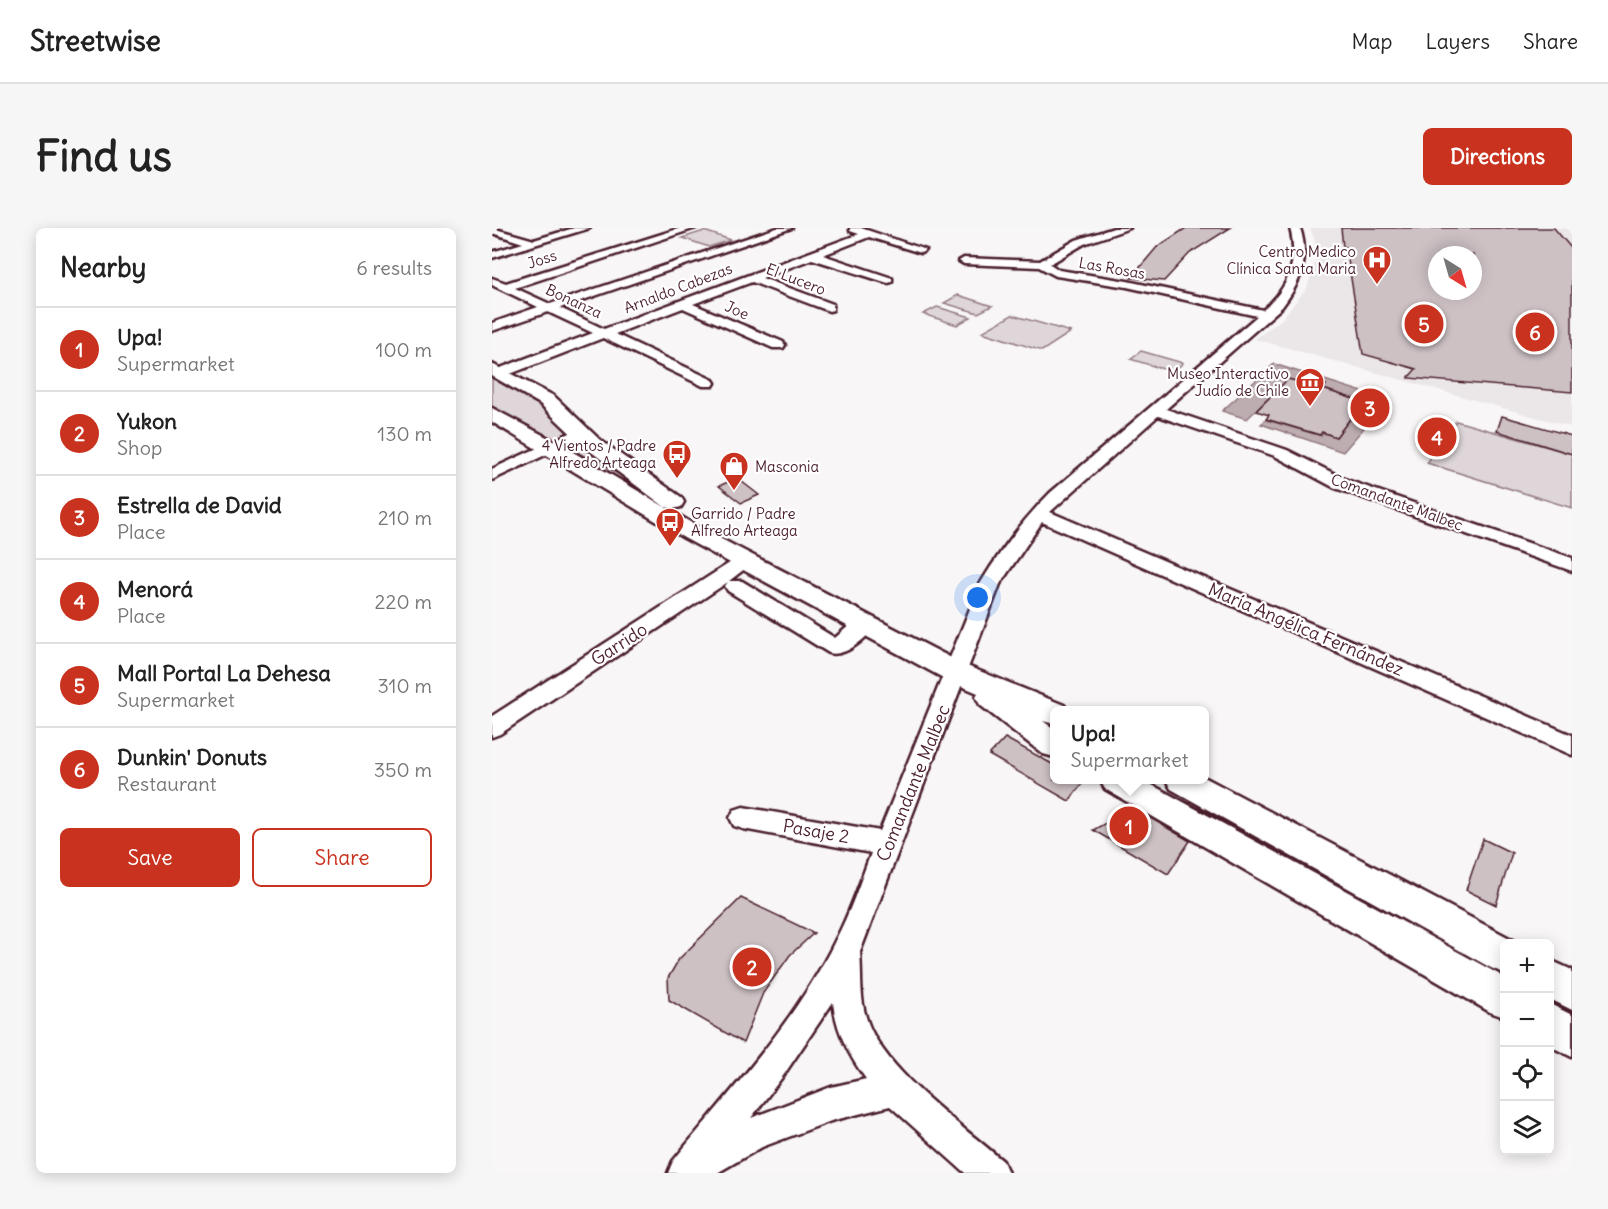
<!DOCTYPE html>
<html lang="en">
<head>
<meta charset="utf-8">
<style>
  :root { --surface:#fff; --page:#f6f6f6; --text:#222; --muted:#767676; --line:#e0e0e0; --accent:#c8321e }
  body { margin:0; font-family:Delius,sans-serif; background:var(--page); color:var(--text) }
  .controls { position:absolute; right:18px; bottom:18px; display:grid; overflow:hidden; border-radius:9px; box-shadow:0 3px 15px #0003 }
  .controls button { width:54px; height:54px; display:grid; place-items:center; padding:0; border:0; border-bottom:2px solid var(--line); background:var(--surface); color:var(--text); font:30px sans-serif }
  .compass { position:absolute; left:936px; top:18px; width:54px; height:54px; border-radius:50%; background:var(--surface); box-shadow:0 3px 15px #0003; rotate:143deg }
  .you { position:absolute; left:486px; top:370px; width:21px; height:21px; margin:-15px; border:4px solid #fff; border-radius:50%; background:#1a73e8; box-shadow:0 0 0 9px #1a73e833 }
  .badge { display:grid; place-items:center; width:39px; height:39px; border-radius:50%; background:var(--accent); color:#fff; font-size:20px; font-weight:700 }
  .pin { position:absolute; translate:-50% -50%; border:3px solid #fff; box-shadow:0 2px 6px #0006 }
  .popup { position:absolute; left:558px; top:478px; width:159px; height:78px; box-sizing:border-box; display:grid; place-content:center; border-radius:9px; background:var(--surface); filter:drop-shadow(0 2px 4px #0005); font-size:20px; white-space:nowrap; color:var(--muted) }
  .popup b { font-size:22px; color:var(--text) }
  .popup::after { content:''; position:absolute; left:50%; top:100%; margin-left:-12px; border:12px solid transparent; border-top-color:var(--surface) }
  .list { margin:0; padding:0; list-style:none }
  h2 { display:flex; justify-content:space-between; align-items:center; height:78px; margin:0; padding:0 24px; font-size:26px }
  h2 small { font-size:20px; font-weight:400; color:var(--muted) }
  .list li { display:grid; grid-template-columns:39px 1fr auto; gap:18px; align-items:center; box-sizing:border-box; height:84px; padding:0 24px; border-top:2px solid var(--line) }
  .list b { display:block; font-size:22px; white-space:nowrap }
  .list p { margin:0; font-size:20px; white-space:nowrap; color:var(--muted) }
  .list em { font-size:20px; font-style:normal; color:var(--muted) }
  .actions { display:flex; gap:12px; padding:18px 24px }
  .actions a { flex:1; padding:14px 0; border:2px solid var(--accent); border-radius:9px; text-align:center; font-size:21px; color:var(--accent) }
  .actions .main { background:var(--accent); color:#fff }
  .icon { flex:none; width:33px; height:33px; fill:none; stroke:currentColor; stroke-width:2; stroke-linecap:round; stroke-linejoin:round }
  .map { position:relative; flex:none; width:1080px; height:945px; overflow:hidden; border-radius:9px }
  header { display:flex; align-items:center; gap:36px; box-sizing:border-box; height:84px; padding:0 30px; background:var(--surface); border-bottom:2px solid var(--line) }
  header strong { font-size:28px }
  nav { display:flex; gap:33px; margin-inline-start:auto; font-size:21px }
  .intro { display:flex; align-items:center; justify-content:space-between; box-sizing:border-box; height:144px; padding:0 36px }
  h1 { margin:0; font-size:42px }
  .button { padding:15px 27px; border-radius:9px; background:var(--accent); color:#fff; font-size:21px; font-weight:700 }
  main { display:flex; gap:36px; padding:0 36px }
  aside { flex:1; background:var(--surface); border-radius:9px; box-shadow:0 3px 15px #0003 }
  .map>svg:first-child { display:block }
</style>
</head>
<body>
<header>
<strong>Streetwise</strong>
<nav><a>Map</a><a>Layers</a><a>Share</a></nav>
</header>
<div class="intro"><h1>Find us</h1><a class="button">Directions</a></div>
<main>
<aside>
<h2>Nearby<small>6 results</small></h2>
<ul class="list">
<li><span class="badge">1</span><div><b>Upa!</b><p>Supermarket</p></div><em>100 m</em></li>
<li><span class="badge">2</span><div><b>Yukon</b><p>Shop</p></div><em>130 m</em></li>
<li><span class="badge">3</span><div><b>Estrella de David</b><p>Place</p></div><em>210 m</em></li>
<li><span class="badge">4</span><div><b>Menorá</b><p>Place</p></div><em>220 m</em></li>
<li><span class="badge">5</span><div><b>Mall Portal La Dehesa</b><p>Supermarket</p></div><em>310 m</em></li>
<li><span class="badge">6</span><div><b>Dunkin' Donuts</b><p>Restaurant</p></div><em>350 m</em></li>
</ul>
<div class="actions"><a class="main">Save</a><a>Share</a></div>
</aside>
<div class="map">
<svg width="1080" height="945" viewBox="0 0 1080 945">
  <rect width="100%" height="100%" fill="#f8f6f7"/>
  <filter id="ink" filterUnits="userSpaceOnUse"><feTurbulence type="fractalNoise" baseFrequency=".0167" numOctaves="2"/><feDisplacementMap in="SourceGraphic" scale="12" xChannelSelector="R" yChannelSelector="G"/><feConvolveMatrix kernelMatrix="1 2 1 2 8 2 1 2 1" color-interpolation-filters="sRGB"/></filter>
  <g filter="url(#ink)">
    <!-- built -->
    <path fill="#ebe6e8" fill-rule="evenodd" d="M818 0H1080V199L763 111 790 91 815 60 824 31 823 13ZM945 27H981V63H945Z"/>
    <!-- green -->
    <path fill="#ded6d9" stroke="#947a82" stroke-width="1.5" d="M212 3 239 12 217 19 190 10Z
      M466 67 500 78 486 85 452 75Z
      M445 79 479 89 465 97 431 86Z
      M520 87 579 104 550 123 490 104Z
      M649 123 691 135 681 144 638 131Z
      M0 150 59 182 143 255 0 179Z
      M964 193 1080 226V280L935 235Z"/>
    <!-- water -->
    <path fill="#bdadb0" stroke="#8f747b" stroke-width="1.5" d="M782 136 896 172 885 184 869 179 872 174 832 161 834 157 810 150 807 154 796 151 755 191 730 183Z
      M861 188 877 194 851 224 769 196 774 192 829 208 831 205 844 209Z"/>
    <!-- building -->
    <path fill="#cdc1c4" stroke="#4a1f2b" stroke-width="1.5" fill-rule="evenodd" d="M694 0H738L698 25 672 53 639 50 665 19Z
      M849 0H1062L1080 21V164L916 150 924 141 871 126 854 19H851ZM945 27H981V63H945Z
      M796 151 807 154 810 151 834 157 831 161 871 174 844 209 830 204 828 207 774 191 777 187 764 183Z
      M1010 188 1080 208V226L1005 203Z
      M245 250 267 267 249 275 227 258Z
      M513 510 562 537V552H593L577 573 497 527Z
      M641 580 698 613 676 646 601 602Z
      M991 611 1020 625 1004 677 974 662Z
      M249 670 322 705 298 727 271 765 251 815 177 772 176 750 187 731Z"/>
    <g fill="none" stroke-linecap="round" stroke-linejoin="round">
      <!-- minor casing -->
      <g stroke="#4a1f2b" stroke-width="5">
        <path id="minor" d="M0 0 42 12 82 0H98L0 30V24L31 15 0 5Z
          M189 0H204L23 60 58 76 285 0H300L68 80 112 101 367 6 358 3V0H369L434 22 429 25 377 9 331 27 400 50V54L396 55 320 31 270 50 341 76V82L337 83 260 54 201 76 291 114 293 117 291 120H281L191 80 123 106 221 152 223 155 221 158H211L111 110 13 148H3L1 145 3 142 101 105 56 84 0 103V95L46 79 0 57V50L14 55Z
          M622 0H638L592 16 558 36 567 42 635 53 771 82C797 60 807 33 798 0H808C818 31 809 54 790 79L674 181 795 222 855 252 1080 330V343L843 260 783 228 666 188 558 284 1080 507V527L550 294 508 356 368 724C370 747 367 770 375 792 392 843 471 898 511 933L516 945H473L398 878 339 893 270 919 225 945H176L181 933C238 863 303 794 343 713 358 685 368 654 379 625L251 601 242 598 238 590 242 582 251 579 388 603 488 356C508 323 531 292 558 265L765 88 635 59 564 48 547 39 472 36 467 33 472 30 548 33 584 12ZM341 774C344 803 357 828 374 851L339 859 259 890 291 848Z
          M89 200 94 202 97 205 94 208 0 252V241Z
          M254 327 261 329 263 333 237 353H250L343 410C355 400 366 386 381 391L384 396C376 410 352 430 337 425L236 363 233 358 236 354 8 506 0 509V488L247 329Z"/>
      </g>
      <!-- major casing -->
      <g stroke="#4a1f2b" stroke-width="5">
        <path id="major" d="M0 136 62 168 108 212 189 269 192 274 189 279 181 281 173 279 94 220 48 176 0 148Z
          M0 180 66 215 208 300 475 438 572 477 575 482H562V496L551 493 562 501V529L551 526 488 477 484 469 486 465 455 452 192 310 0 194Z
          M712 549 1025 714 1012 716V745L999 740 679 561 674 552H712Z
          M608 552H651L1012 749V789L998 784 613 561Z
          M1058 732 1080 742V782L1058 771Z
          M1058 776 1080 787V829L1058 818Z"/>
      </g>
      <!-- minor -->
      <use href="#minor" fill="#fff" fill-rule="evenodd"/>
      <!-- major -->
      <use href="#major" fill="#fff" fill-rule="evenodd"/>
    </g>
  </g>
  <!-- icons -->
  <defs>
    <g id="hospital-pin" transform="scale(1.5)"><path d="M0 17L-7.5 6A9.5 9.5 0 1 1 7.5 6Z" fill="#c8321e" stroke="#fff"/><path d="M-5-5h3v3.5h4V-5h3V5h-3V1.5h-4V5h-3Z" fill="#fff"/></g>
    <g id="museum-pin" transform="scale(1.5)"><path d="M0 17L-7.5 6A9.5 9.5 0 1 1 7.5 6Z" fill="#c8321e" stroke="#fff"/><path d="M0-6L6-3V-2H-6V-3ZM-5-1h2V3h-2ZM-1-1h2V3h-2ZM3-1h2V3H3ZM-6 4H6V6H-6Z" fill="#fff"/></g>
    <g id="bus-pin" transform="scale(1.5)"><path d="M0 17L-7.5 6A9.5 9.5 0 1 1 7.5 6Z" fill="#c8321e" stroke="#fff"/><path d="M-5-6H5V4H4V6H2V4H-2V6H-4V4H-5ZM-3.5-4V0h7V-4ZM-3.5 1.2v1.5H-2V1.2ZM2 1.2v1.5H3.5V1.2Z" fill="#fff"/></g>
    <g id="shop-pin" transform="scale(1.5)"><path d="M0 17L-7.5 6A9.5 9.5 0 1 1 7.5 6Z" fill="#c8321e" stroke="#fff"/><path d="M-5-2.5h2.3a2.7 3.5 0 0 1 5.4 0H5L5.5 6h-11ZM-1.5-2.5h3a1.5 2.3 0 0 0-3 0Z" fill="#fff"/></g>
  </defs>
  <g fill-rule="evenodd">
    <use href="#hospital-pin" x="885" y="32"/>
    <use href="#museum-pin" x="818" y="154"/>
    <use href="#bus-pin" x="185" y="226"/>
    <use href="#shop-pin" x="242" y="238"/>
    <use href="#bus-pin" x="178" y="294"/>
  </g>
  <g text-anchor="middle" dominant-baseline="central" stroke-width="4.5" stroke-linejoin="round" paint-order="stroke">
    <!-- far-poi labels -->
    <g font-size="15" fill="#4a1f2b" stroke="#fff" text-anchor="end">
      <text x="864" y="23">Centro Medico<tspan x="864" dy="17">Clínica Santa Maria</tspan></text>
      <text x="797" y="145">Museo Interactivo<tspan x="797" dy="17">Judío de Chile</tspan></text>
      <text x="164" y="217">4 Vientos / Padre<tspan x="164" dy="17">Alfredo Arteaga</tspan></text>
      <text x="263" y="238" text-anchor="start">Masconia</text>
      <text x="199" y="285" text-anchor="start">Garrido / Padre<tspan x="199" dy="17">Alfredo Arteaga</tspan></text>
    </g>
    <!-- far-street labels -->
    <g font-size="15" fill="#4a1f2b" stroke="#fff">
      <text transform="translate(50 31) rotate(-18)">Joss</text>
      <text transform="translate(620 40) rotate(10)">Las Rosas</text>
      <text transform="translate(304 51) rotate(21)">El Lucero</text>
      <text transform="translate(186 60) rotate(-21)">Arnaldo Cabezas</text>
      <text transform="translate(82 73) rotate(25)">Bonanza</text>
      <text transform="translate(245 82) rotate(24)">Joe</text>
      <text transform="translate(905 274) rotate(20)">Comandante Malbec</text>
    </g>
    <!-- street labels -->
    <g font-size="18" fill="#4a1f2b" stroke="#fff">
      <text transform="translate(814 401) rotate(23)">María Angélica Fernández</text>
      <text transform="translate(127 416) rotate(-33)">Garrido</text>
      <text transform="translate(421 555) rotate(-68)">Comandante Malbec</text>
      <text transform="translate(324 603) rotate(10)">Pasaje 2</text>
    </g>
  </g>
</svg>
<div class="controls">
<button>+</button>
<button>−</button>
<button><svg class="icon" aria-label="locate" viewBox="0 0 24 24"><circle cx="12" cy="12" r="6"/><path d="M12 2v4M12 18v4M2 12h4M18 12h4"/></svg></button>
<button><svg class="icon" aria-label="layers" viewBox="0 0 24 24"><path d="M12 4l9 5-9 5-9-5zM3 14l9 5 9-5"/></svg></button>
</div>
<svg class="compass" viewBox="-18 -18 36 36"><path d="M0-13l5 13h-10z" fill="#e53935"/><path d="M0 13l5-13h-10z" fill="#767676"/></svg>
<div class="you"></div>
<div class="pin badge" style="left:637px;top:598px">1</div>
<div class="popup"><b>Upa!</b>Supermarket</div>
<div class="pin badge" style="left:260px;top:739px">2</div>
<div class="pin badge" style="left:878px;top:180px">3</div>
<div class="pin badge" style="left:945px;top:209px">4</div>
<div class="pin badge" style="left:932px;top:96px">5</div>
<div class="pin badge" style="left:1043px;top:104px">6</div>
</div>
</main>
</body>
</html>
